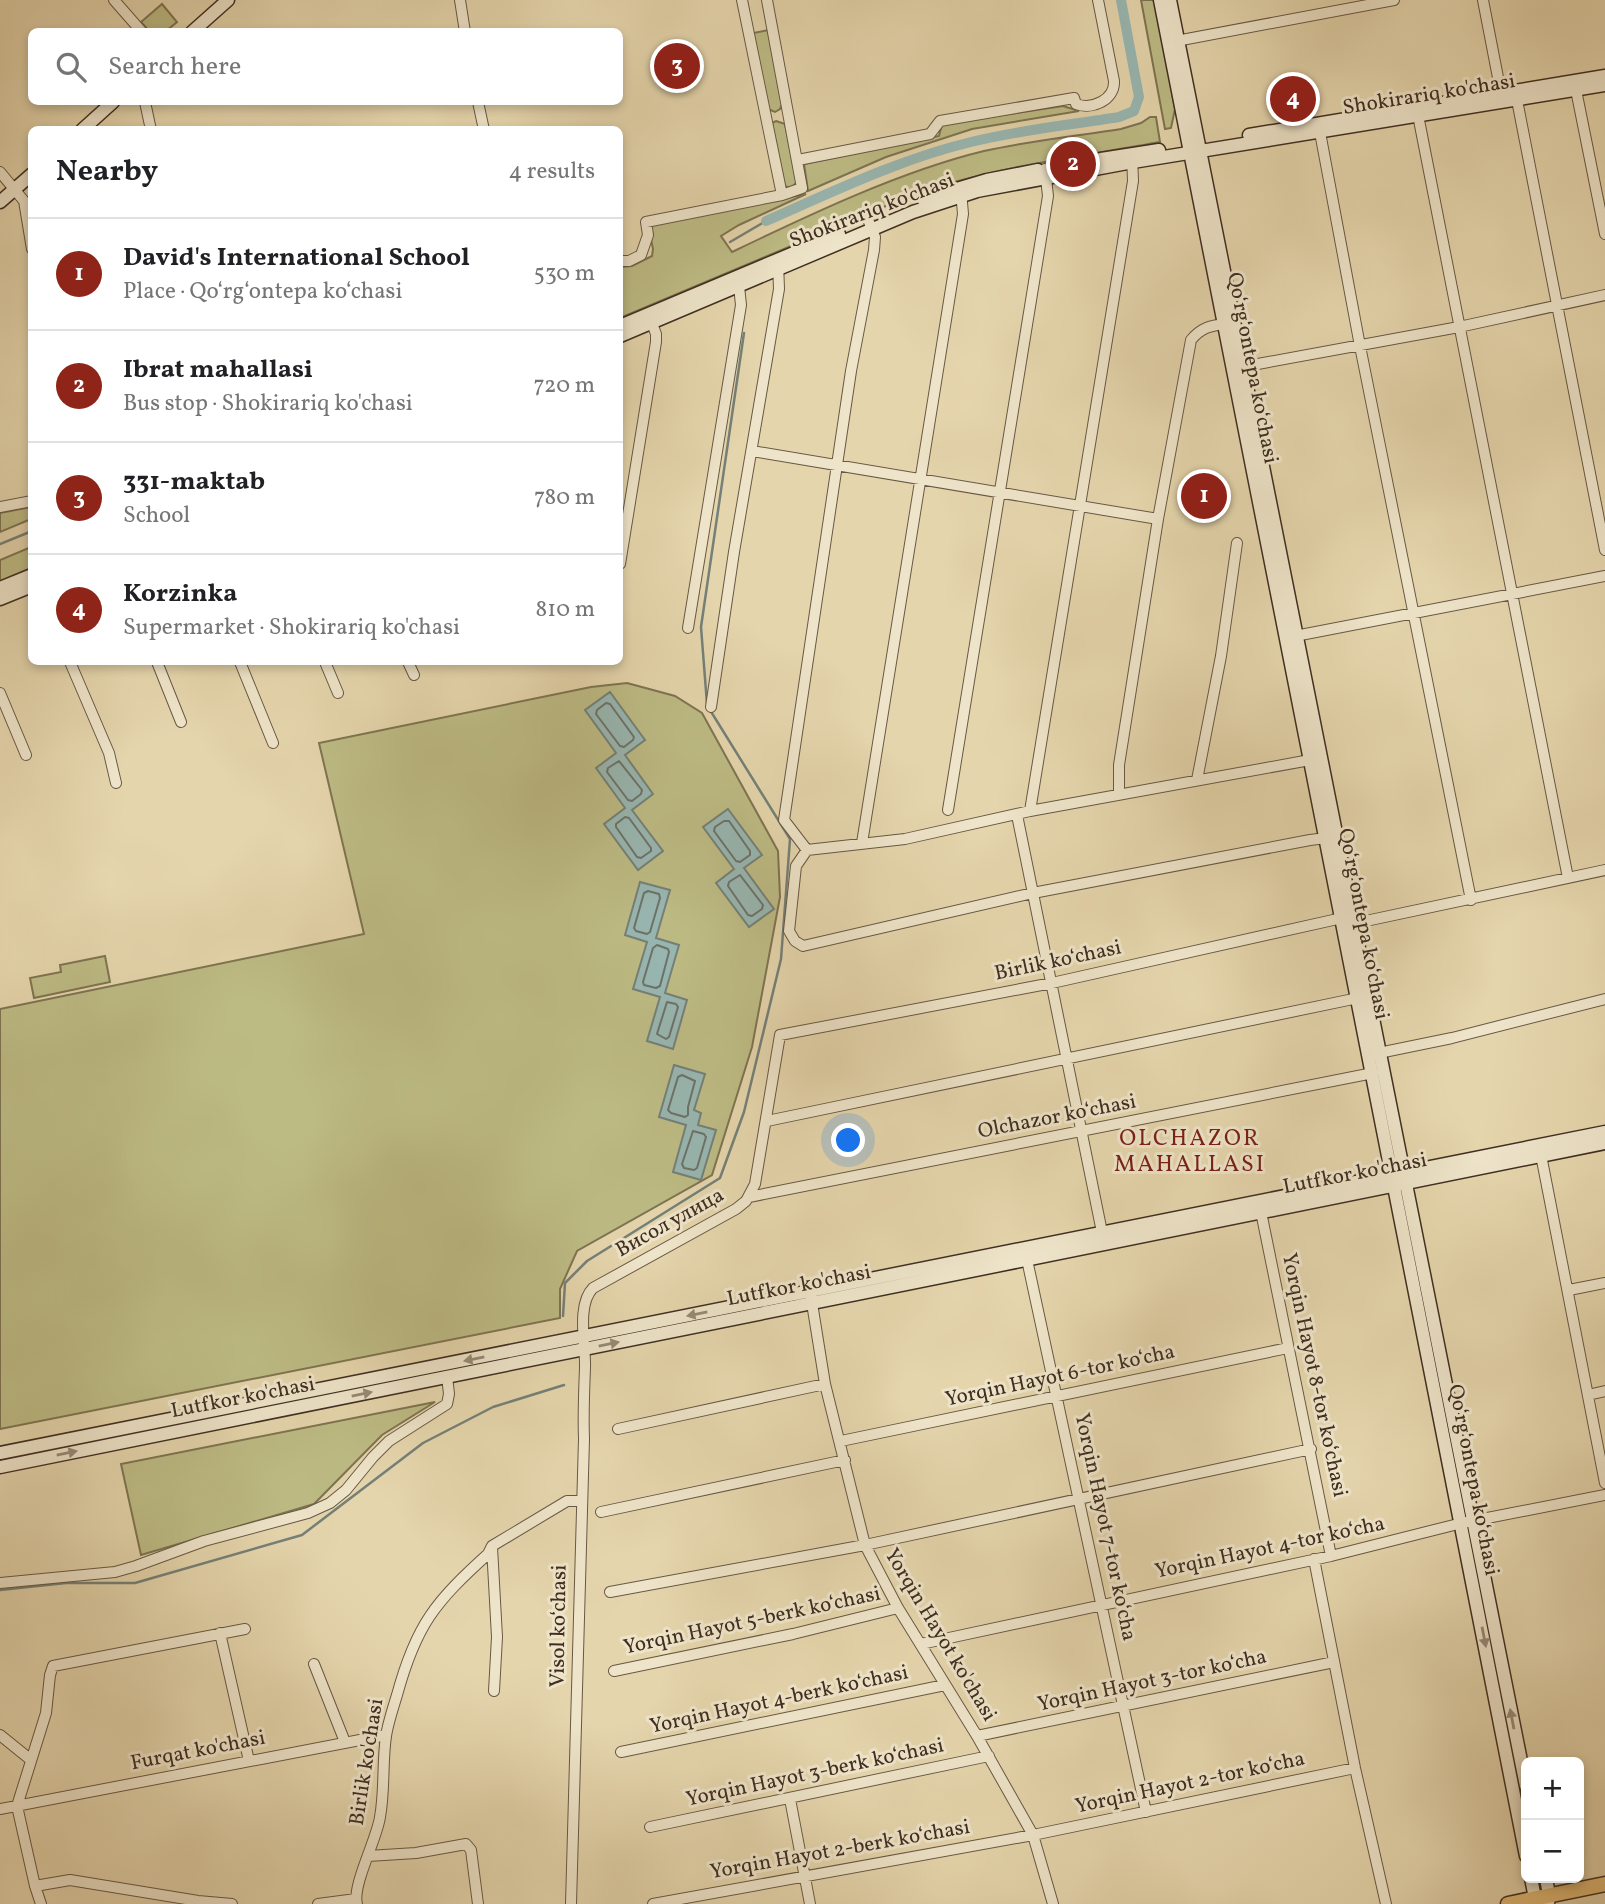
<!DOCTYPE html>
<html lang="en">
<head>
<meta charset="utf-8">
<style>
  :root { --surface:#fff; --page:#f2f2f2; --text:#202124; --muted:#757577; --line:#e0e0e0; --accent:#8f2418 }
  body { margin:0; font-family:Vollkorn,serif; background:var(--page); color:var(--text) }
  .controls { position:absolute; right:21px; bottom:21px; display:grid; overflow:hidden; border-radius:10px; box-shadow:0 4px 10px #0003 }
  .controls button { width:63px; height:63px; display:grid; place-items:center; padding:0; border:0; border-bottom:2px solid var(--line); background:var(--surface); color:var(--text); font:35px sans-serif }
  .you { position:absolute; left:849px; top:1141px; width:24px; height:24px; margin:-18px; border:5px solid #fff; border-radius:50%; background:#1a73e8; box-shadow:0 0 0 10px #1a73e833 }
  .badge { display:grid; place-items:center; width:46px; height:46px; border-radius:50%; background:var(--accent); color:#fff; font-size:23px; font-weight:700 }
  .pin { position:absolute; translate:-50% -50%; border:4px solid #fff; box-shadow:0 2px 7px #0006 }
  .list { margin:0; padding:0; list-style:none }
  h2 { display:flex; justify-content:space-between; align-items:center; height:91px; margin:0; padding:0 28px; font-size:30px }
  h2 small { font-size:23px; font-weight:400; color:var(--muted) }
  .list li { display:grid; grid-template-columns:46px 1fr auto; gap:21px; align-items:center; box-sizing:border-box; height:112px; padding:0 28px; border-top:2px solid var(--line) }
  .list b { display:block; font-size:26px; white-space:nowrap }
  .list p { margin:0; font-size:23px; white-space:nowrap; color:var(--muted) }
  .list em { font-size:23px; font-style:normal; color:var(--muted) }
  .icon { flex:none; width:38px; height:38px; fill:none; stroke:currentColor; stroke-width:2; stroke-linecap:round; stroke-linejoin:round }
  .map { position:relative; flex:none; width:1605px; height:1904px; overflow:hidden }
  .search { position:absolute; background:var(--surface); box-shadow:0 4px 10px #0003; left:28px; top:28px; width:595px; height:77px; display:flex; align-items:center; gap:18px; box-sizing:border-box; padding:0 24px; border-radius:10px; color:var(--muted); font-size:26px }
  .panel { position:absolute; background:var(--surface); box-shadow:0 4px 10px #0003; left:28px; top:126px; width:595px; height:539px; border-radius:10px }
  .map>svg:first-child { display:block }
</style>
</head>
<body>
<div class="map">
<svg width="1605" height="1904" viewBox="0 0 1605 1904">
  <rect width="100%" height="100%" fill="#e5d5ac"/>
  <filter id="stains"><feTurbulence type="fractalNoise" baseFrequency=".00286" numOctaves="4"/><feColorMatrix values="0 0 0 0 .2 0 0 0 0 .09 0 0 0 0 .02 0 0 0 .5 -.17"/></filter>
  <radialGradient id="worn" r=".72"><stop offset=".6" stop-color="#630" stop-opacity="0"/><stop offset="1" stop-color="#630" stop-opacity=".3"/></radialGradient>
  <!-- green -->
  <path fill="#bdbb84" stroke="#7e7452" stroke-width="2" d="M1141 0H1155L1175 109 1171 128 1165 129Z
    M162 4 177 22 166 31H149L141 22Z
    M769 30 782 104 780 109 775 112 768 109 753 33Z
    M1063 106 1079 111 972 129 886 157 808 191 804 164 939 136 942 124Z
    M1150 117H1156L1160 142C1077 157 992 167 912 195L620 318V267L632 266 652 256 653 249 649 230 655 223 806 194 739 225 721 236 732 252C809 215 901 171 984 151 1029 141 1076 136 1121 129L1141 123Z
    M776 121 785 124 797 182 791 188 784 186 772 123Z
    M31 507V519L0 532V513Z
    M31 547V568L0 581V560Z
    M627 683 675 696 702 713 778 851 780 897 752 1047 712 1175 577 1251 560 1289V1318L0 1429V1009L364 934 319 743 591 687Z
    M105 956 110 982 34 998 30 978 61 972 60 965Z
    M435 1402 382 1435 314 1504 141 1555 121 1464Z"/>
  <!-- water -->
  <path fill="#98b7b2" stroke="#748078" stroke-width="2" d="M610 692 645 740 625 755 653 794 632 810 663 851 638 870 604 824 625 808 596 768 616 753 585 710Z
    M728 809 762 855 744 868 774 909 749 927 716 883 734 869 703 827Z
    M640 882 670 890 656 938 679 945 665 993 687 1000 673 1049 647 1041 660 997 633 989 647 942 625 935Z
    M674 1065 705 1074 694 1110 701 1113 698 1125 716 1130 701 1180 673 1172 686 1125 659 1117Z"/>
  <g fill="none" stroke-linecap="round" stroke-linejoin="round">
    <!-- shore -->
    <path stroke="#6c726a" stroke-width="2" d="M606 703 610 704 634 737 633 740 624 747 620 746 596 714 597 710Z
      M619 761 642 790 641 794 632 801 628 800 607 772 608 768Z
      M625 817 629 818 651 848V851L641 858 637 857 616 827V824Z
      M724 821H729L750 851V855L740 862 736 861 714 831 715 827Z
      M740 875 763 905 762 909 752 916 748 915 728 886 729 882Z
      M648 891 659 894 660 898 650 932 647 934 636 931 634 928 644 893Z
      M657 945 668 949 669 952 660 986 656 988 644 985 643 982 653 948Z
      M667 1002 676 1004 678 1007 669 1037 666 1039 657 1034Z
      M682 1075 695 1081 688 1107V1115L685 1117 671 1113 668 1110 678 1077Z
      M693 1131 704 1134 706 1137 697 1168 694 1170 684 1168 682 1164Z"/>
    <!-- stream -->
    <path stroke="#748078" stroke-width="2.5" d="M730 242 766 221
      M0 544 32 531
      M707 704 701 627 744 333
      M563 1316 565 1283 587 1261 720 1178 744 1112 781 959 790 839 710 710
      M0 1590 66 1583H135L302 1535 423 1443 493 1407 564 1385"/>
    <!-- canal -->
    <path stroke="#98b7b2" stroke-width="10" d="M766 221C832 192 900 159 971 142 1019 130 1070 125 1119 117L1134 111 1139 97 1121 0"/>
    <!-- street casing -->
    <g stroke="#685844" stroke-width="12">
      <path id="street" d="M114 0 142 32
        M460 0 465 32
        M742 0 782 195
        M1483 0 1501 93
        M1171 42 1394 0
        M1575 85 1605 234
        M1516 95 1605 550
        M145 102 151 130
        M478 102 484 130
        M1417 110 1568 878
        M1319 127 1360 346 1471 900
        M798 160 930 134 940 121 1074 98 1076 104C1092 110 1115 100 1114 81L1098 0
        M0 172 24 201 32 249
        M869 222 875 237 874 250 851 371 784 820 807 850 905 839 1030 811 1310 760
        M620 261H629L641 255 648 235 646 222 782 195 802 188 767 0
        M1236 368 1459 327 1605 295
        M752 451 1158 519
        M0 507 32 501
        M620 564 656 342V334L650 318
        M688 628 741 305 739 286
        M1290 637 1605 576
        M70 662 109 753 116 783
        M157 662 181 722
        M240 662 273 743
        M325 662 338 693
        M408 662 414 675
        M0 693 26 755
        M711 707 734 552 779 289 778 263
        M1197 780 1221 656 1237 543
        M1119 795V765L1158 519 1191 340C1201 328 1209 326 1224 324
        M948 810 1048 196 1045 169
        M1030 811 1133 181 1132 155
        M1017 815 1103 1237
        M862 843 963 214 961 191
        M807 850 796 866 789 931 795 941 803 946 1033 893 1310 840 1326 838
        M1347 925 1605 870
        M1374 1054 1452 1038 1605 999
        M767 1121 1358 998
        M1540 1150 1605 1483
        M749 1197 1373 1073
        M1260 1207 1331 1556
        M1026 1255 1146 1812
        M1569 1290 1605 1283
        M811 1297 825 1384 865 1545 898 1608 977 1736 1033 1835 1053 1904
        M1588 1395 1605 1391
        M618 1429 825 1384
        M841 1441 1288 1348
        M601 1512 845 1460
        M492 1547 497 1637 494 1691
        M1314 1559 1355 1768 1386 1904
        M0 1583 115 1572 136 1566 204 1541 308 1513 330 1503 346 1490 373 1457 389 1441 447 1404 449 1394 447 1376
        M610 1592 865 1545 1311 1449
        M220 1633 249 1761
        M921 1644 1331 1556 1462 1523 1605 1495
        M314 1664 345 1742
        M614 1671 793 1634 898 1608
        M0 1735 31 1760
        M977 1736 1334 1662
        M621 1752 945 1685
        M790 1799 810 1904
        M0 1809 386 1735
        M650 1827 989 1756
        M368 1856 416 1853 466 1844 471 1850 478 1904
        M35 1886 70 1880 198 1901 232 1904
        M41 1904 35 1886 17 1806 46 1713 50 1675 53 1666 245 1629
        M318 1904 356 1899
        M357 1904C352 1885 377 1839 380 1817 385 1790 382 1763 386 1736 388 1723 393 1708 397 1695 416 1625 435 1602 488 1554L492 1546 567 1501H581
        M571 1904 584 1439C583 1415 584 1392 585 1368 586 1346 576 1305 593 1288L736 1209 746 1201 755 1184 780 1035 1052 983 1342 918
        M653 1904 1033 1835 1355 1768"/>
    </g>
    <!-- secondary casing -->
    <g stroke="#3f2e21" stroke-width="15">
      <path id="secondary" d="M1160 0 1526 1856
        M1170 0 1526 1786
        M192 32 228 0
        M82 130 113 102
        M1249 135 1605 76
        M1101 159 1159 150
        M923 199 987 180 1038 170
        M0 202 32 174
        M620 326 839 234
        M620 336 913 212 977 191 1133 162 1605 85
        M0 588 32 575
        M0 599 32 586
        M0 1453 1605 1132
        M0 1467 1605 1143
        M1531 1878 1535 1898 1539 1904
        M1546 1878 1549 1895 1548 1904"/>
    </g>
    <!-- primary casing -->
    <g stroke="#3f2e21" stroke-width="17">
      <path id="primary" d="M1508 1904 1605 1884"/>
    </g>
    <!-- street -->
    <use href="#street" stroke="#eee4c9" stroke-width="10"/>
    <!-- secondary -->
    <use href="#secondary" stroke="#eee4c9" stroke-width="12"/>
    <!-- primary -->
    <use href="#primary" stroke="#e2ba76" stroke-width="14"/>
  </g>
  <!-- one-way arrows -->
  <defs><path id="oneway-solid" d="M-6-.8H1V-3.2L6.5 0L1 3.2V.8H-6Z" transform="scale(1.75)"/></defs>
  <g fill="#968975">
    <use href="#oneway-solid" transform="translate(697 1314) rotate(169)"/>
    <use href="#oneway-solid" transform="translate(609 1344) rotate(-11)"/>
    <use href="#oneway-solid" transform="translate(474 1359) rotate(169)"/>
    <use href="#oneway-solid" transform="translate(362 1394) rotate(-11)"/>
    <use href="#oneway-solid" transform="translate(67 1453) rotate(-11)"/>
    <use href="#oneway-solid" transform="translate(1484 1637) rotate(79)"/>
    <use href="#oneway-solid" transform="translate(1512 1719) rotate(-101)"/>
  </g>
  <g text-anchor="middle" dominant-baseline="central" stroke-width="6" stroke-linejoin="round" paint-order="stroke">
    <!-- street labels -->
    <g font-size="21" fill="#3f2e21" stroke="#eee4c9">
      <text transform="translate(1429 95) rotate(-9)">Shokirariq ko'chasi</text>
      <text transform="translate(872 211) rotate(-21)">Shokirariq ko'chasi</text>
      <text transform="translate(1252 368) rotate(79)">Qoʻrgʻontepa koʻchasi</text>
      <text transform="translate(1363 924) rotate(79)">Qoʻrgʻontepa koʻchasi</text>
      <text transform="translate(1058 961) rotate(-12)">Birlik koʻchasi</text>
      <text transform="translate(1057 1117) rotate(-11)">Olchazor koʻchasi</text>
      <text transform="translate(1355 1174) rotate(-11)">Lutfkor ko'chasi</text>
      <text transform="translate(670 1223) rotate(-29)">Висол улица</text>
      <text transform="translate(799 1286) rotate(-11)">Lutfkor ko'chasi</text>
      <text transform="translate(1314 1375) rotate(78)">Yorqin Hayot 8-tor koʻchasi</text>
      <text transform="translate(1060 1376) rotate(-12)">Yorqin Hayot 6-tor koʻcha</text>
      <text transform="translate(243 1398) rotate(-11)">Lutfkor ko'chasi</text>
      <text transform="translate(1473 1480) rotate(79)">Qoʻrgʻontepa koʻchasi</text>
      <text transform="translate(1105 1527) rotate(78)">Yorqin Hayot 7-tor koʻcha</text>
      <text transform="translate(1270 1548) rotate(-12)">Yorqin Hayot 4-tor koʻcha</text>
      <text transform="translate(752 1621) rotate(-12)">Yorqin Hayot 5-berk koʻchasi</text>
      <text transform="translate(559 1626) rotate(-89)">Visol koʻchasi</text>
      <text transform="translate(940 1635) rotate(59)">Yorqin Hayot ko'chasi</text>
      <text transform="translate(1152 1681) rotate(-12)">Yorqin Hayot 3-tor koʻcha</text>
      <text transform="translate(779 1700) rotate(-12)">Yorqin Hayot 4-berk koʻchasi</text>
      <text transform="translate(198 1751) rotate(-11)">Furqat ko'chasi</text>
      <text transform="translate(367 1762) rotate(-81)">Birlik ko'chasi</text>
      <text transform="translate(815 1773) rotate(-12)">Yorqin Hayot 3-berk koʻchasi</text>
      <text transform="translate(1190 1783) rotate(-12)">Yorqin Hayot 2-tor koʻcha</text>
      <text transform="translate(840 1850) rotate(-10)">Yorqin Hayot 2-berk koʻchasi</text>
    </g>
    <!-- neighbourhood labels -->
    <g font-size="23" letter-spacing="2" fill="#7a1f14" stroke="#eee4c9">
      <text x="1190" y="1139">OLCHAZOR<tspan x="1190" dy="26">MAHALLASI</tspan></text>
    </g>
  </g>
  <rect width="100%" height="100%" filter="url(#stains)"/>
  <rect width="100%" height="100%" fill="url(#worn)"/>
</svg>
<div class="controls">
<button>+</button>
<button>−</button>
</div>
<div class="you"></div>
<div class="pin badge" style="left:1204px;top:496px">1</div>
<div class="pin badge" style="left:1073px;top:164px">2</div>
<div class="pin badge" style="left:677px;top:66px">3</div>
<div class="pin badge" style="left:1293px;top:99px">4</div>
<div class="search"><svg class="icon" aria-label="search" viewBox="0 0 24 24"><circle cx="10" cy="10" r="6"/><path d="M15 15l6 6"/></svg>Search here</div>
<section class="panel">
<h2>Nearby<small>4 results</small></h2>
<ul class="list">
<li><span class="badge">1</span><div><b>David's International School</b><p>Place · Qoʻrgʻontepa koʻchasi</p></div><em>530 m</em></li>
<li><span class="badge">2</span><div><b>Ibrat mahallasi</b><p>Bus stop · Shokirariq ko'chasi</p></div><em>720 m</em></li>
<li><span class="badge">3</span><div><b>331-maktab</b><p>School</p></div><em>780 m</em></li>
<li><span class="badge">4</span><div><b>Korzinka</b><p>Supermarket · Shokirariq ko'chasi</p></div><em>810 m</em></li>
</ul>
</section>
</div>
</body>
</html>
